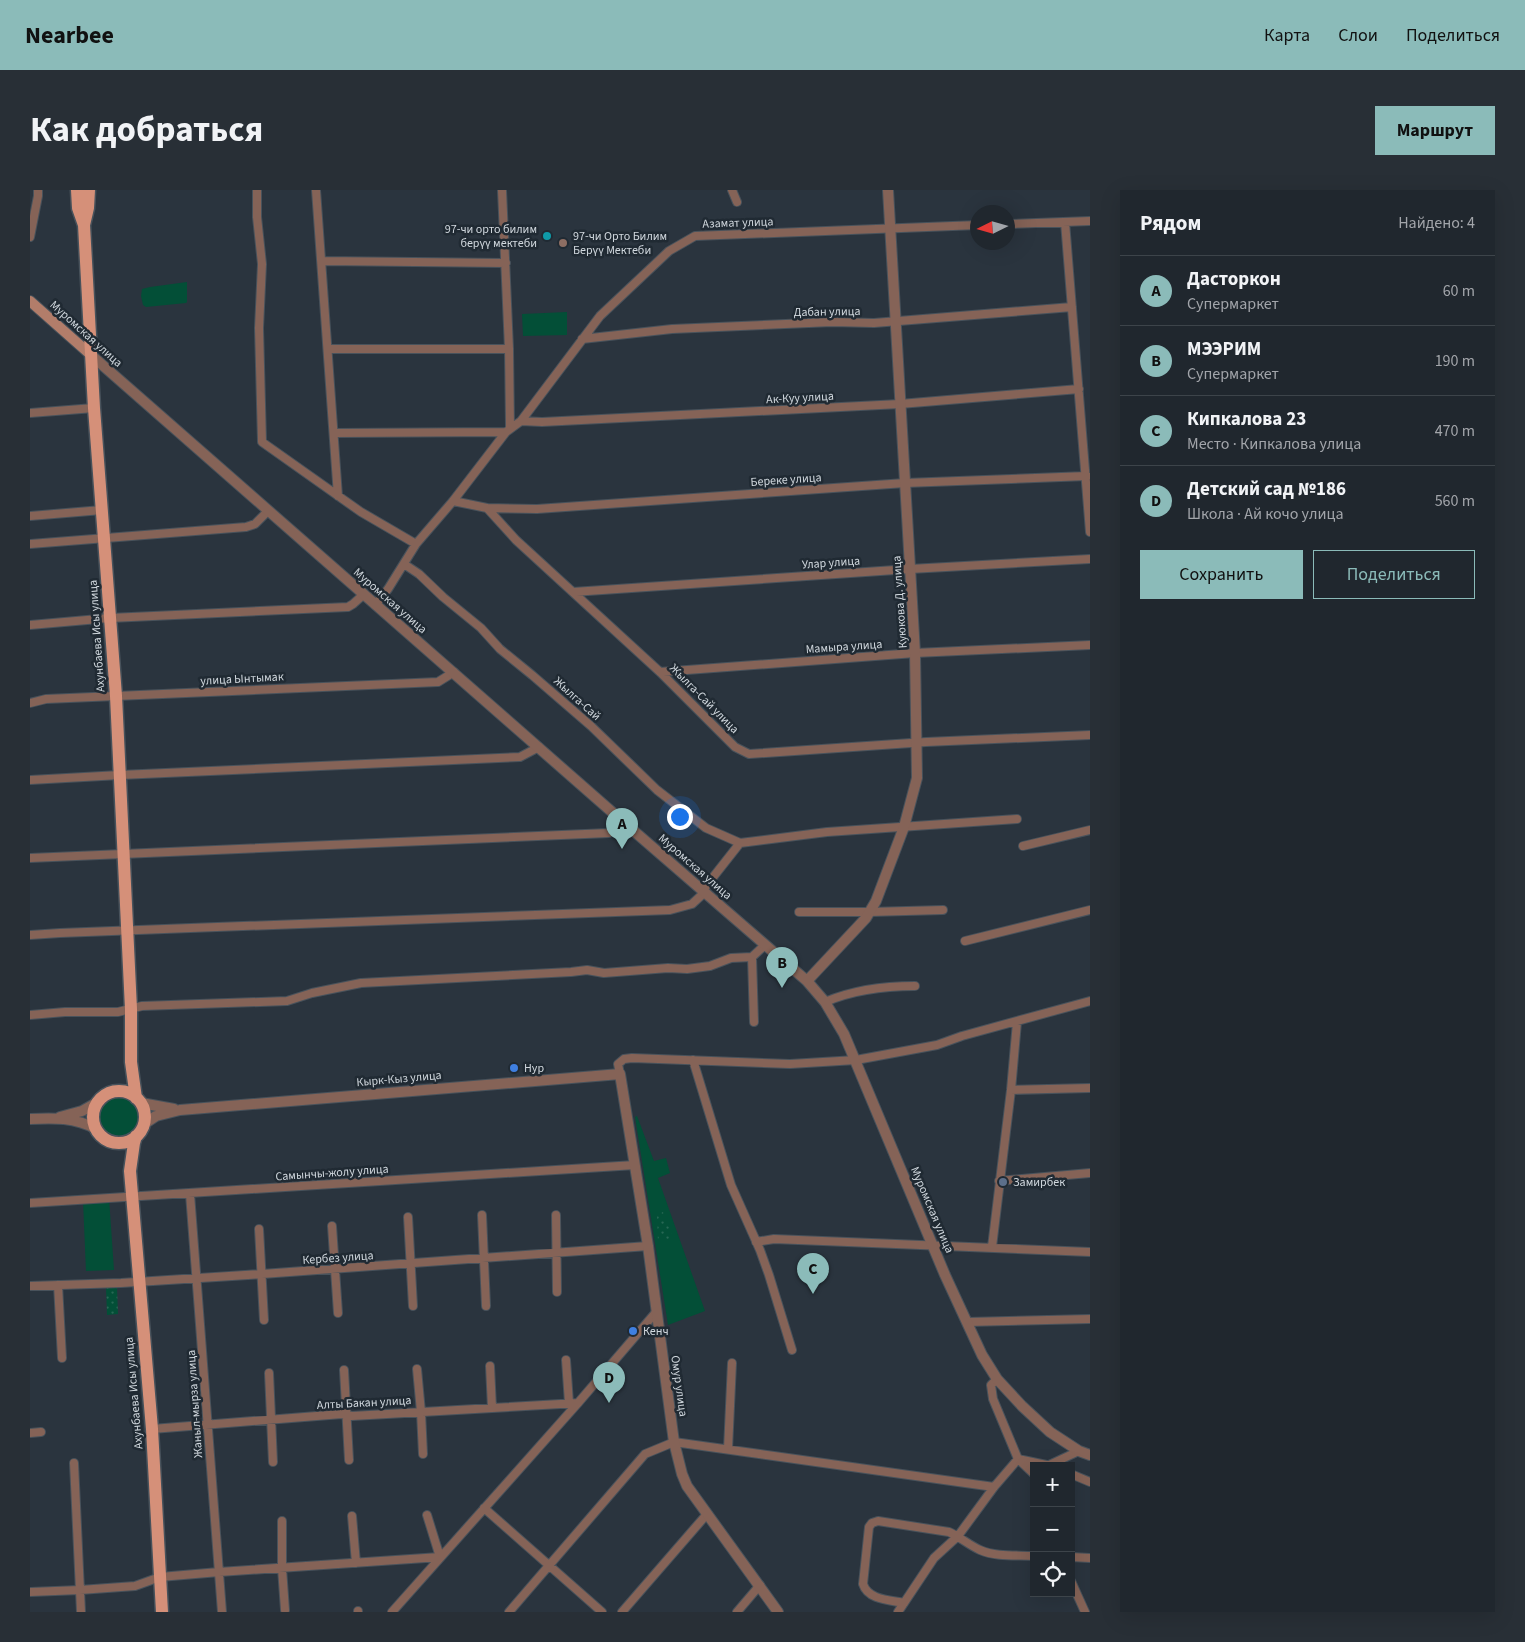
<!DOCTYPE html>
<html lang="ru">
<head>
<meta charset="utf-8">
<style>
  :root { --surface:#20272e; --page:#282f36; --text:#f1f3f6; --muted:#a2a5aa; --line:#3d444a; --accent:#8bbbb9 }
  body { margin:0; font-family:"Source Sans 3",sans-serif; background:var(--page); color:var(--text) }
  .controls { position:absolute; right:15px; bottom:15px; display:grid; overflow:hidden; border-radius:0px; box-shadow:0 5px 20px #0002 }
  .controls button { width:45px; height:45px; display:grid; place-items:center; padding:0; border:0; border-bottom:1px solid var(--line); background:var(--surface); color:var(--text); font:25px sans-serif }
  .compass { position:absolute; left:940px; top:15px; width:45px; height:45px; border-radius:50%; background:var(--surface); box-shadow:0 5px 20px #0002; rotate:265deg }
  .you { position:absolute; left:649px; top:626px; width:18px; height:18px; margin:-12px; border:4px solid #fff; border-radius:50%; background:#1a73e8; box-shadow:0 0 0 8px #1a73e833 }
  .badge { display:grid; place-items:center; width:32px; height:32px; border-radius:50%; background:var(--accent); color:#111; font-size:16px; font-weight:700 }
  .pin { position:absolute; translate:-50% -41px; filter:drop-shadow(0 1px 2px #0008) }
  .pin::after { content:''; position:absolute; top:26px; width:18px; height:15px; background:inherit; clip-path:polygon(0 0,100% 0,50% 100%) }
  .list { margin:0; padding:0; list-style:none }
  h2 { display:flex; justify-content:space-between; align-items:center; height:65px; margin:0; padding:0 20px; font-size:21px }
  h2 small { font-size:16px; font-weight:400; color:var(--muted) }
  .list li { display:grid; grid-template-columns:32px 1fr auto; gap:15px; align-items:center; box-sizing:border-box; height:70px; padding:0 20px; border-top:1px solid var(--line) }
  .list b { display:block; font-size:19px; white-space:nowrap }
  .list p { margin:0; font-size:16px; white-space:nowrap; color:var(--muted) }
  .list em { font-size:16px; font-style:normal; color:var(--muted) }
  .actions { display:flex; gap:10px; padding:15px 20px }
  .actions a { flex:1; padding:11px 0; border:1px solid var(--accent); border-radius:0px; text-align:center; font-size:18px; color:var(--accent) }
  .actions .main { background:var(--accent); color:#111 }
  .icon { flex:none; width:28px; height:28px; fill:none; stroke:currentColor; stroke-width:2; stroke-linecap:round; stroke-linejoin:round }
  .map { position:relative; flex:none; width:1060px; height:1422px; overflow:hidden; border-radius:0px }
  header { display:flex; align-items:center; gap:30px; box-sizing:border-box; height:70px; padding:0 25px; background:var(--accent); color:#111 }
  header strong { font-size:24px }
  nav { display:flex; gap:28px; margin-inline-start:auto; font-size:18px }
  .intro { display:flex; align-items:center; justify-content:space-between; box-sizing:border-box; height:120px; padding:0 30px }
  h1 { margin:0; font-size:35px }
  .button { padding:12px 22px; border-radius:0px; background:var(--accent); color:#111; font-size:18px; font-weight:700 }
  main { display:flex; gap:30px; padding:0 30px }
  aside { flex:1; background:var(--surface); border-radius:0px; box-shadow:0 5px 20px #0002 }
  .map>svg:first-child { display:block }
</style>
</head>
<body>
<header>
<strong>Nearbee</strong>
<nav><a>Карта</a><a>Слои</a><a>Поделиться</a></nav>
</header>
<div class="intro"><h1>Как добраться</h1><a class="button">Маршрут</a></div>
<main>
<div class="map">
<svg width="1060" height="1422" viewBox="0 0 1060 1422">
  <defs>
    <pattern id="park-dots" width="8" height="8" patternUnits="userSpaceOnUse" patternTransform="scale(1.25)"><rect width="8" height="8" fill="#034f37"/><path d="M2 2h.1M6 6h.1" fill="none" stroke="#276854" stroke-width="1.8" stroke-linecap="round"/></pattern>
  </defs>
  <rect width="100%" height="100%" fill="#2a343e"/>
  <!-- green -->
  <path fill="#034f37" d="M157 92V112L156 113 116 117 113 115 111 106 112 99 120 97Z
    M537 122V145L493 146 492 124Z
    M68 927a21 21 0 1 1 42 0a21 21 0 1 1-42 0Z
    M607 926 624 971 636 968 640 983 628 988 675 1121 638 1135 605 927Z
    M79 1008 84 1080 56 1081 53 1011Z"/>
  <!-- park -->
  <path fill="url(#park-dots)" d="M633 1022 643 1048 628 1052 627 1025Z
    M87 1097 88 1124 77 1125 76 1098Z"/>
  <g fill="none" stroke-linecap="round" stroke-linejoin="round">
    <!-- minor casing -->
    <g stroke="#48525b" stroke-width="10">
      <path id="minor" d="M227 0V27L232 74 229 138 232 252 331 322 386 354
        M286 0 308 306
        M472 0 479 159 480 238
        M702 0 707 12
        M1035 32 1060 342
        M978 34 1060 31
        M0 47 8 6V0
        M292 71 476 73
        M552 149 642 139 802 132 844 133 1042 117
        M298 159H479
        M0 223 64 218
        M491 231 512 232 870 214 1049 199
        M304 243 476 242
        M423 311 457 318 486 350 630 482 705 557 719 564 896 552 1060 545
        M457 318 507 319 875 293 1057 286
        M0 326 72 320
        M0 354 216 337 225 334 238 321
        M374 374 389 384 413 407 451 438 470 459 502 485 561 536 627 600 676 638 710 653
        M543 402 880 379 1060 369
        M345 415 358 399 386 354 423 311 476 242 491 231 570 126 639 61 665 46 948 35
        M0 435 80 428 318 417 323 414 333 405
        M630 482 885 463 1060 455
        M0 513 16 509 408 492 424 482
        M0 590 90 585 490 567 509 557
        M993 656 1060 640
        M0 668 579 643 590 629
        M673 700 710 653 797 642 987 629
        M769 722H839L913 720
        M0 745 30 743 640 720 662 714 675 702
        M935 751 1060 720
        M722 767 724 832
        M795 812C823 800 854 796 885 796
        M0 825 35 822H88L112 816 257 811 282 803 331 793 541 782 557 780 574 783 638 778 657 779 680 776 701 768 722 767 735 755
        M663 870 701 995 730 1060 739 1085 762 1160
        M590 884 588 874 594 869 602 868 760 874 826 870 907 855 932 846 1060 811
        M981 900 1060 898
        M969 991 1060 983
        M160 1004 192 1422
        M0 1013 605 975
        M452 1025 456 1116
        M526 1025 527 1102
        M378 1027 383 1116
        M302 1036 308 1123
        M229 1039 234 1130
        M726 1052 744 1049 1060 1062
        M962 1057 981 900 987 832
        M28 1095 32 1168
        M0 1096 91 1093 232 1084 618 1056
        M937 1132 1060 1129
        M536 1170 539 1213
        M460 1176 462 1218
        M387 1179 391 1222 393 1264
        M314 1180 319 1270
        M239 1183 243 1272
        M967 1189 961 1195 963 1209 988 1269 1004 1284
        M122 1239 312 1224 322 1226 548 1213
        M0 1243 11 1242
        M698 1259 702 1173
        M44 1273 51 1422
        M1019 1275 1049 1261
        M1041 1284 1060 1292
        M454 1318 572 1422
        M322 1326 326 1373
        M252 1331V1378L255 1420
        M1041 1367 1060 1368
        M1041 1391 1055 1422
        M0 1402 50 1400 105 1396 130 1387 189 1382 410 1367 397 1325
        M874 1413C860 1410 838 1410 833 1394L839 1337 842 1333 848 1331 919 1342C930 1347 939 1355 950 1360 966 1367 986 1365 1004 1366
        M328 1421V1422
        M362 1422 548 1213 627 1121
        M479 1422 615 1264 644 1252 964 1297
        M592 1422 677 1324
        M707 1422 730 1395
        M868 1422 904 1368 928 1346 964 1297 988 1269 1021 1276"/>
    </g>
    <!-- tertiary casing -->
    <g stroke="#48525b" stroke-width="12">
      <path id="tertiary" d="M61 165 590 629 777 791 795 812 814 844 915 1085 952 1165 967 1189 992 1216 1020 1242 1049 1261 1060 1265
        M777 791 836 728 846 711 874 637 887 588 885 463 858 0
        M111 913 144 919
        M30 927 52 921 68 912
        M0 929C23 928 45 927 66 939
        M114 934 126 926 150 920 590 884 618 1056 644 1252 652 1284 657 1296 748 1422"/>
    </g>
    <!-- secondary casing -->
    <g stroke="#48525b" stroke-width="12">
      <path id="secondary" d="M0 111 61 165"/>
    </g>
    <!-- primary casing -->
    <g stroke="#48525b" stroke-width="15">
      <path id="primary" d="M47 0 48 18 54 35 64 218 86 506 101 819V872L106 908
        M54 35 58 18 59 0
        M63 927a26 26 0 1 1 52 0a26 26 0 1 1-52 0Z
        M106 946 104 953 100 981 122 1239 132 1422"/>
    </g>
    <!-- minor -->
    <use href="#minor" stroke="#856357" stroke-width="8"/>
    <!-- tertiary -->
    <use href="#tertiary" stroke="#856357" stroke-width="10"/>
    <!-- secondary -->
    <use href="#secondary" stroke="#b27d6a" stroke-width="10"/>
    <!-- primary -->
    <use href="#primary" stroke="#d59079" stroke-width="12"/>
  </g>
  <!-- markers -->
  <circle fill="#0f9aa8" stroke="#202a33" stroke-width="2" cx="517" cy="46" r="5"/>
  <circle fill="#8d6e63" stroke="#202a33" stroke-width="2" cx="533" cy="53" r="5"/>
  <g fill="#3f7fe0" stroke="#202a33" stroke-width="2">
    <circle cx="484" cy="878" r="5"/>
    <circle cx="603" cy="1141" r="5"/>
  </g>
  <circle fill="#5c6f8a" stroke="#202a33" stroke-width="2" cx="973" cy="992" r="5"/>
  <g text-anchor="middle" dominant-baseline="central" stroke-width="5" stroke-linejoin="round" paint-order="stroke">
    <!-- street labels -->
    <g font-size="12" fill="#d1d8de" stroke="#202a33">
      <text transform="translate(708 33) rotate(-2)">Азамат улица</text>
      <text transform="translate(797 122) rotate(-1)">Дабан улица</text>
      <text transform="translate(56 144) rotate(42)">Муромская улица</text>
      <text transform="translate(770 208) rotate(-3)">Ак-Куу улица</text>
      <text transform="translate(756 290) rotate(-4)">Береке улица</text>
      <text transform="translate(801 373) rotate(-4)">Улар улица</text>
      <text transform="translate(360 411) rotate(41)">Муромская улица</text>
      <text transform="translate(870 412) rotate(-94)">Куюкова Д. улица</text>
      <text transform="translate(67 446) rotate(-94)">Ахунбаева Исы улица</text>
      <text transform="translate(814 457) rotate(-4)">Мамыра улица</text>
      <text transform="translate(212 489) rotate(-3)">улица Ынтымак</text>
      <text transform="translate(547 509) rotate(42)">Жылга-Сай</text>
      <text transform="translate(674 509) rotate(45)">Жылга-Сай улица</text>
      <text transform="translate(665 677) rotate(41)">Муромская улица</text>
      <text transform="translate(369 889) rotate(-5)">Кырк-Кыз улица</text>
      <text transform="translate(302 983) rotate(-4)">Самынчы-жолу улица</text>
      <text transform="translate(902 1020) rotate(67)">Муромская улица</text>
      <text transform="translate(308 1068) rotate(-4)">Кербез улица</text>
      <text transform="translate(649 1196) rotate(82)">Омур улица</text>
      <text transform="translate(104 1203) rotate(-95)">Ахунбаева Исы улица</text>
      <text transform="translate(334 1213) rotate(-3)">Алты Бакан улица</text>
      <text transform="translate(165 1214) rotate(-94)">Жаныл-мырза улица</text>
    </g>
    <!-- poi labels -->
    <g font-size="12" fill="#d1d8de" stroke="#202a33" text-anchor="start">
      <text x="507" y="39" text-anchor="end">97-чи орто билим<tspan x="507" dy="14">берүү мектеби</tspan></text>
      <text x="543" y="46">97-чи Орто Билим<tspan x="543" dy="14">Берүү Мектеби</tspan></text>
      <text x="494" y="878">Нур</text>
      <text x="983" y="992">Замирбек</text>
      <text x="613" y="1141">Кенч</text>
    </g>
  </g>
</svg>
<div class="controls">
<button>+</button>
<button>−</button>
<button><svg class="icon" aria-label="locate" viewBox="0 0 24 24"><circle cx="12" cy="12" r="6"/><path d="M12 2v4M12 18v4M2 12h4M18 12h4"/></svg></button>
</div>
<svg class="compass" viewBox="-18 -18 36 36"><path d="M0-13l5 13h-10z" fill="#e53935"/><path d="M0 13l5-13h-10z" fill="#a2a5aa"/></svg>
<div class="you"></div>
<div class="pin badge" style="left:592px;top:659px">A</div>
<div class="pin badge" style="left:752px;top:798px">B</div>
<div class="pin badge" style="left:783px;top:1104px">C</div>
<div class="pin badge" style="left:579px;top:1213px">D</div>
</div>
<aside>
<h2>Рядом<small>Найдено: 4</small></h2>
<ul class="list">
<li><span class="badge">A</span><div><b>Дасторкон</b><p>Супермаркет</p></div><em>60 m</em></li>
<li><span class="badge">B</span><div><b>МЭЭРИМ</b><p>Супермаркет</p></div><em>190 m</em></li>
<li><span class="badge">C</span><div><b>Кипкалова 23</b><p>Место · Кипкалова улица</p></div><em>470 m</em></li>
<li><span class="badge">D</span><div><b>Детский сад №186</b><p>Школа · Ай кочо улица</p></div><em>560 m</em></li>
</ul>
<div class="actions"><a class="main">Сохранить</a><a>Поделиться</a></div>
</aside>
</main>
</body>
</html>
